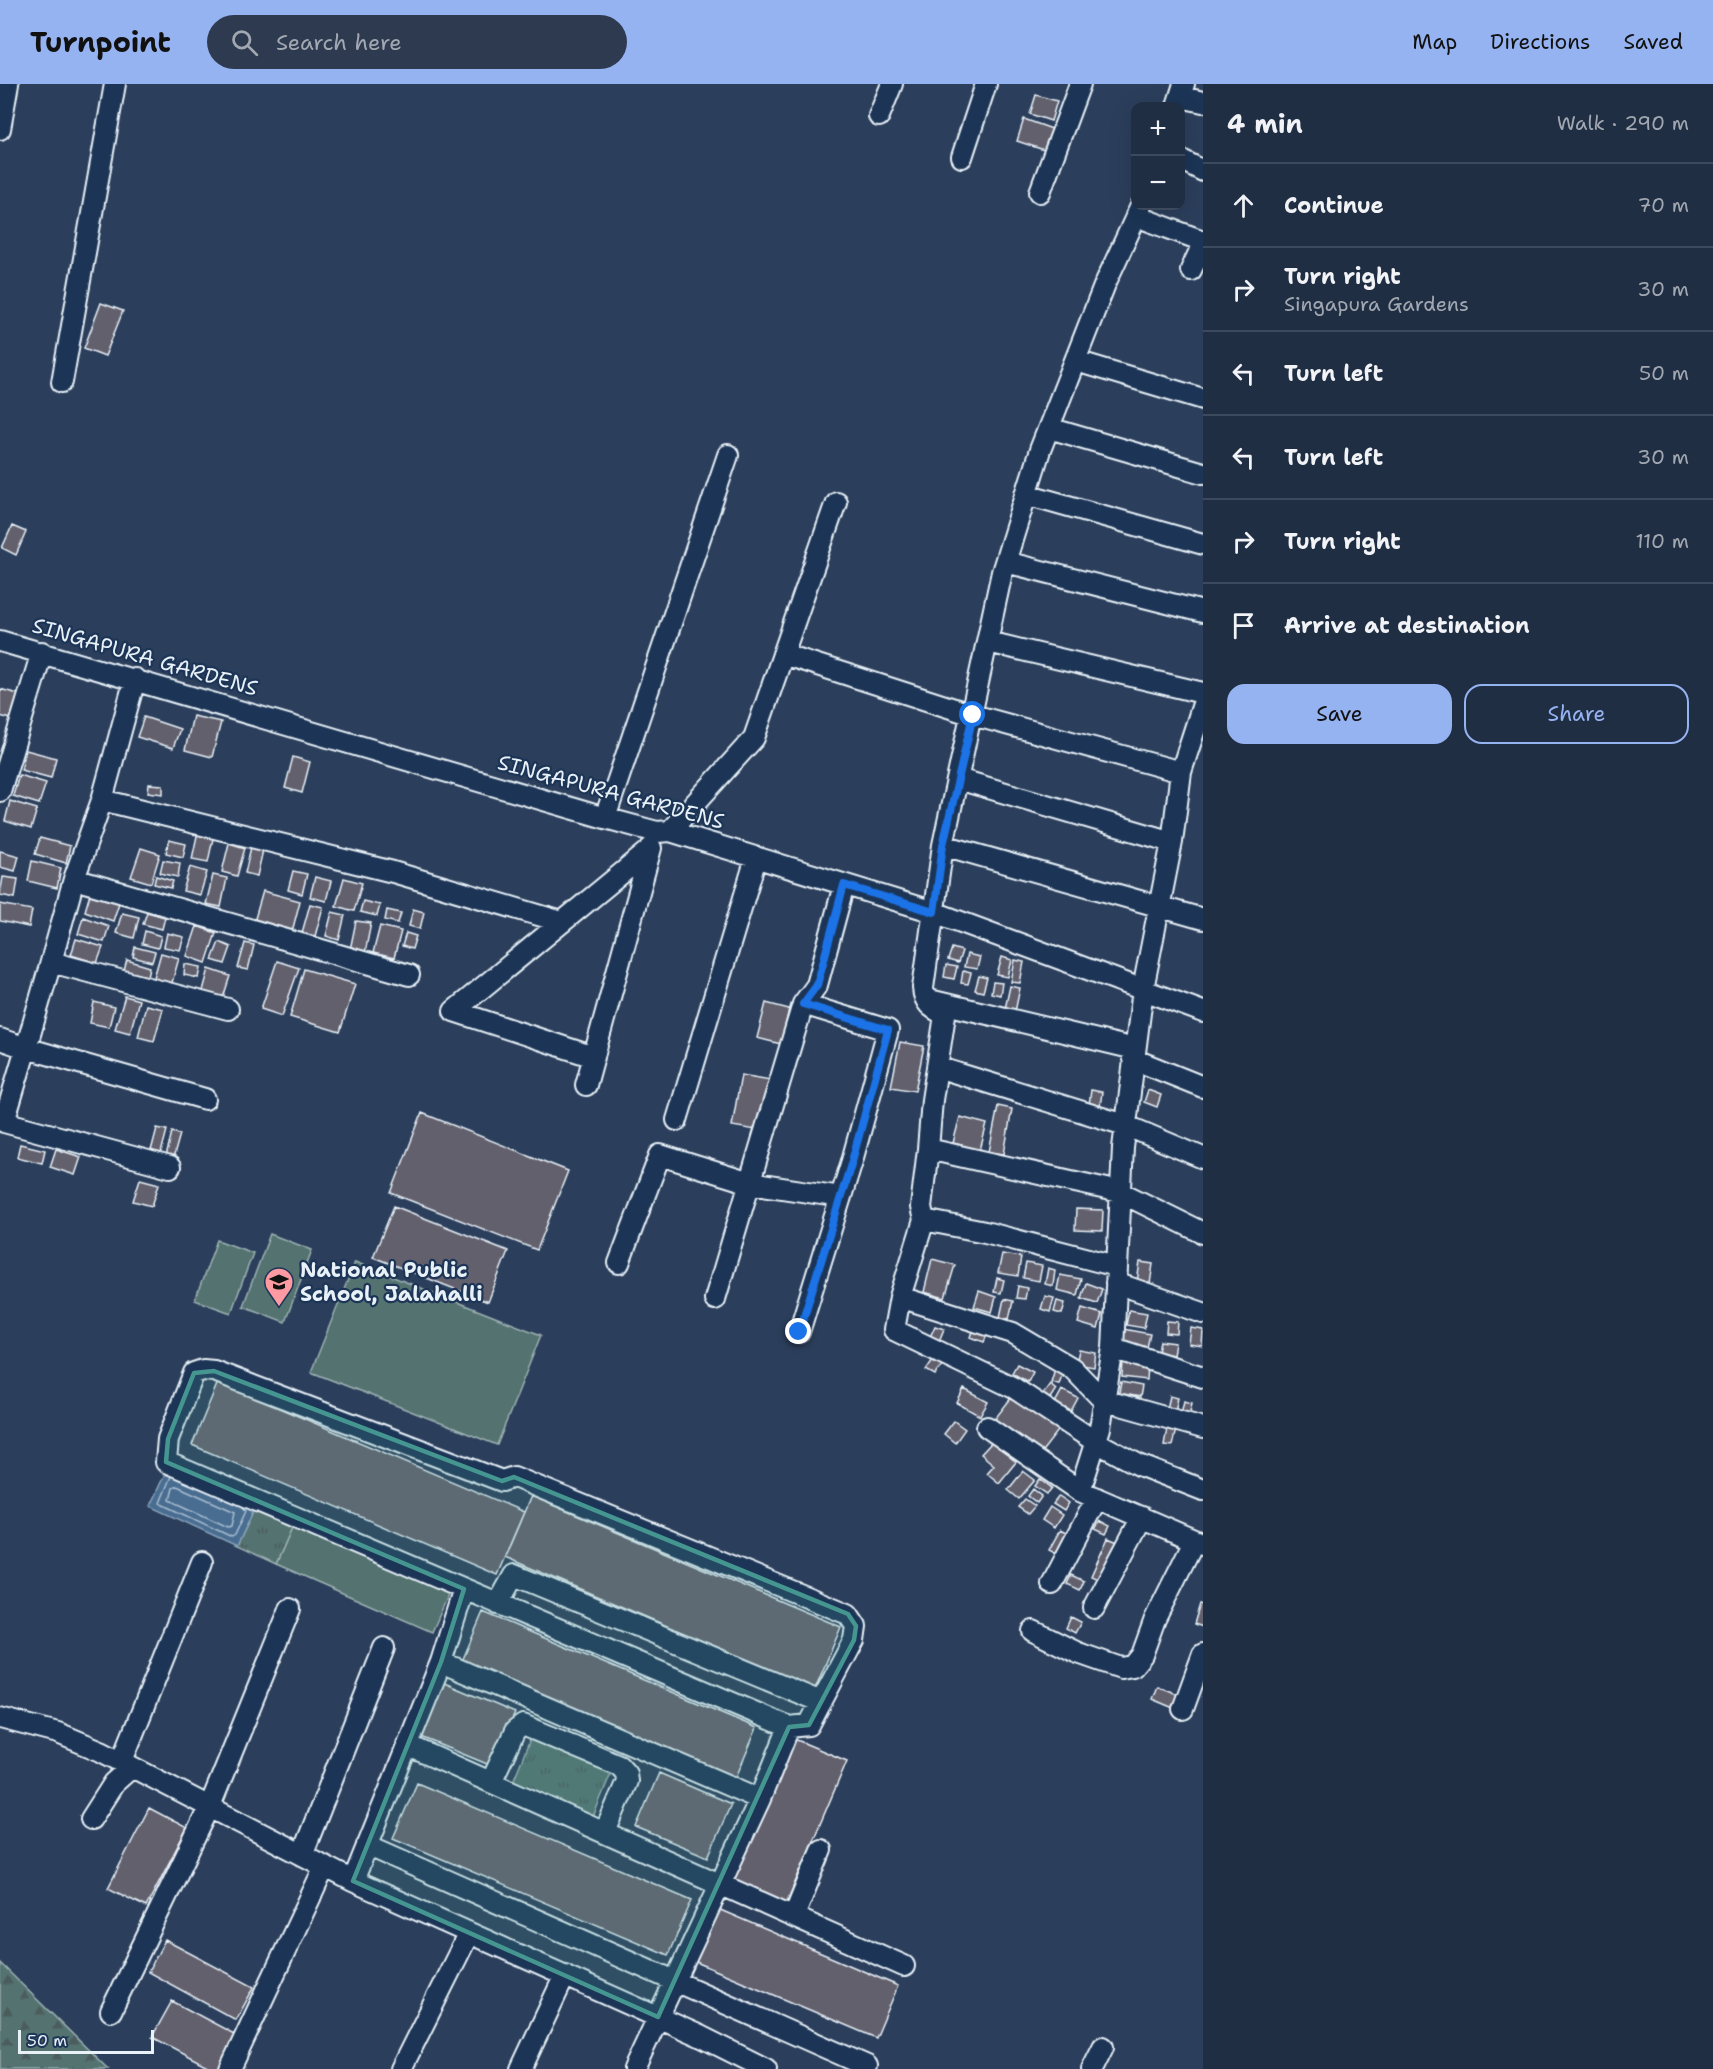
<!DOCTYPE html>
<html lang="en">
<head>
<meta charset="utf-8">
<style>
  :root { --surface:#202e44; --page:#2d3a4f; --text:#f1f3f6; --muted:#a2a8b2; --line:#3d4a5d; --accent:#95b2f1 }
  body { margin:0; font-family:"Shantell Sans",sans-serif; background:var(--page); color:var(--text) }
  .controls { position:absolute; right:18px; top:18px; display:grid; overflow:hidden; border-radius:12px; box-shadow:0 6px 24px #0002 }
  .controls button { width:54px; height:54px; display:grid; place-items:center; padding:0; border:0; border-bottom:2px solid var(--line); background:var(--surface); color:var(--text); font:30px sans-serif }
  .scale { position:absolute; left:18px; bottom:15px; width:136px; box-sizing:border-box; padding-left:6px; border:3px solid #e8f1f8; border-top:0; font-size:16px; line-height:21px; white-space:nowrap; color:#e8f1f8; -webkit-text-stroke:4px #1d3557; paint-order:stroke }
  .stop { position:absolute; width:18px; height:18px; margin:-14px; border:4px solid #1a73e8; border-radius:50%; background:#fff }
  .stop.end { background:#1a73e8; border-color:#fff; box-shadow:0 2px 6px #0008 }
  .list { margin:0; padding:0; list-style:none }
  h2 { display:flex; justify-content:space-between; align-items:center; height:78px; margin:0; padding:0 24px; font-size:26px }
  h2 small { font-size:20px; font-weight:400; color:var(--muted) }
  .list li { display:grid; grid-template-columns:39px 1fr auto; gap:18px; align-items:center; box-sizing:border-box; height:84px; padding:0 24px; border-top:2px solid var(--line) }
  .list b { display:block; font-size:22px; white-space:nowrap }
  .list p { margin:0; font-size:20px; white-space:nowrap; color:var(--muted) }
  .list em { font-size:20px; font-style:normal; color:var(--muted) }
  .actions { display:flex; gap:12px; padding:18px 24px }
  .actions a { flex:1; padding:14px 0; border:2px solid var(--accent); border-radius:18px; text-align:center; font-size:21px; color:var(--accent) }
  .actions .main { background:var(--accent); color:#111 }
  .icon { flex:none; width:33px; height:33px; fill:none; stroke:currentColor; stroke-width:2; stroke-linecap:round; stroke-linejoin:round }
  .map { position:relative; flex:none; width:1203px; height:1985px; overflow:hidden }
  header { display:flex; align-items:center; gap:36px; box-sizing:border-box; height:84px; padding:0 30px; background:var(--accent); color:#111 }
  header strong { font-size:28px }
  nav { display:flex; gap:33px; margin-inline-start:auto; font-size:21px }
  .search { width:420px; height:54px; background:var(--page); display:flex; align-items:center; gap:15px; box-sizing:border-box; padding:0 21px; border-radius:33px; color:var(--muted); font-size:22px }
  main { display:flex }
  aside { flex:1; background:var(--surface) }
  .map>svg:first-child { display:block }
</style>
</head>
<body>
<header>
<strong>Turnpoint</strong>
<div class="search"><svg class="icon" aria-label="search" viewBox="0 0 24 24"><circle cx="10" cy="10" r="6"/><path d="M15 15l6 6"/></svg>Search here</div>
<nav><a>Map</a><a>Directions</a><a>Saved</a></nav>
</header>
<main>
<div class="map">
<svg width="1203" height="1985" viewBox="0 0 1203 1985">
  <defs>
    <pattern id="forest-firs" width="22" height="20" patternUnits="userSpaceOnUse" patternTransform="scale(1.5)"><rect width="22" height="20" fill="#537270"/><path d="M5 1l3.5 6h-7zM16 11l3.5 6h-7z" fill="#4c5b5b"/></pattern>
    <pattern id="park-tufts" width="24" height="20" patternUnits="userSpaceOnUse" patternTransform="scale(1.5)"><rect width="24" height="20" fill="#537270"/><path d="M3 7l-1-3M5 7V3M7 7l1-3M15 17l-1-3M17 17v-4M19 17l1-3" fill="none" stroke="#4c5b5b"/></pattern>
  </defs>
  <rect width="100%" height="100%" fill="#2b3e5b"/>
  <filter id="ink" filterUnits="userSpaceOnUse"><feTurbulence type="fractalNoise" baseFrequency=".0167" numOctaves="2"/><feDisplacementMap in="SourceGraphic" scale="12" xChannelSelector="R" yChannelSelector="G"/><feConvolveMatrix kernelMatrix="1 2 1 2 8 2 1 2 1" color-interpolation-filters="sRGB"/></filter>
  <g filter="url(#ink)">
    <!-- grass -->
    <path fill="#537270" stroke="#9eb2b4" stroke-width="1.5" d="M270 1150 312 1166 285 1238 243 1222Z
      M217 1156 253 1169 231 1229 195 1216Z
      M355 1178 541 1251 497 1361 311 1288Z
      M294 1439 450 1507 432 1548 276 1480Z"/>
    <!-- forest -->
    <path fill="url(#forest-firs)" stroke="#9eb2b4" stroke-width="1.5" d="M0 1879 108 1985H0Z"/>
    <!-- park -->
    <path fill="url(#park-tufts)" stroke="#9eb2b4" stroke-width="1.5" d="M256 1422 294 1439 276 1480 237 1462Z
      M530 1656 611 1689 593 1733 512 1700Z"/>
    <!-- water -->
    <path fill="#496d91" stroke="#89a2ba" stroke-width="1.5" d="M168 1383 256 1422 237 1462 150 1422Z"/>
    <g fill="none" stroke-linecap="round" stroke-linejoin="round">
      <!-- shore -->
      <path stroke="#a8bccf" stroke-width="1.5" d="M171 1392 160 1419 232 1453 235 1451 246 1427 243 1423
        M177 1402 235 1428 232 1442 228 1443 170 1416 173 1404Z"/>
    </g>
    <!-- building -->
    <path fill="#63616d" stroke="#e8f1f8" stroke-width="1.5" d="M1036 11 1057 17 1051 37 1030 30Z
      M1024 35 1052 45 1044 66 1017 57Z
      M101 219 123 227 105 272 84 264Z
      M12 442 26 448 16 471 2 464Z
      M0 605 18 610 11 635 0 632Z
      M193 632 221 638 212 673 185 666Z
      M144 633 180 645 173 664 137 653Z
      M26 666 56 674 51 694 21 686Z
      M293 673 310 678 302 709 285 704Z
      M19 691 46 699 39 720 13 712Z
      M149 700 163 701V710L148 708Z
      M10 717 37 725 31 745 5 737Z
      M198 747 214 750 208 778 192 775Z
      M40 754 70 762 66 779 35 770Z
      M169 756 186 760 183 773 166 769Z
      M229 759 245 764 237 792 222 788Z
      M251 763 263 766 257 792 245 789Z
      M141 764 160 770 151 799 131 793Z
      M0 767 19 772 15 787 0 783Z
      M163 776 180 779 178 793 160 789Z
      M32 777 61 784 57 804 28 797Z
      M190 783 207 788 200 811 183 807Z
      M293 787 307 790 302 810 288 806Z
      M213 791 227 794 221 823 206 820Z
      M156 792 173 797 171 804 154 800Z
      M3 793 18 795 15 814 0 811Z
      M315 793 331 797 326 817 310 813Z
      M344 794 362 799 354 827 336 822Z
      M263 807 300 817 292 848 254 838Z
      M90 810 119 819 113 837 85 827Z
      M363 817 380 821 377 832 360 828Z
      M0 820 32 826 29 843 0 837Z
      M310 820 323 823 315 852 302 849Z
      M413 825 424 828 420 845 409 842Z
      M387 826 401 829 398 839 385 836Z
      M147 828 165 833 162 845 143 840Z
      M332 828 345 831 339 856 326 852Z
      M122 829 139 833 134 854 116 849Z
      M83 833 109 842 104 858 78 850Z
      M356 837 371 839 365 869 350 866Z
      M197 842 216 849 206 879 187 872Z
      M380 842 401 847 394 874 373 869Z
      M145 847 161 852 158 864 142 860Z
      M167 849 184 853 180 866 164 863Z
      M406 849 416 852 412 865 402 862Z
      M76 855 103 863 97 879 71 871Z
      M219 858 231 863 225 880 212 876Z
      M245 859 254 861 248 886 238 884Z
      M135 863 155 868 152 878 133 873Z
      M952 864 962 867 958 879 948 876Z
      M161 869 179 874 171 902 153 897Z
      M967 870 980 873 977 885 964 883Z
      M1002 873 1012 876 1008 893 997 891Z
      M127 876 150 883 147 897 123 890Z
      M1015 876 1024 878 1020 899 1011 898Z
      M277 877 299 884 282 932 261 925Z
      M185 880 201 883 199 894 184 891Z
      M946 881 957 883 954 895 944 893Z
      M209 885 230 892 222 917 202 910Z
      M304 885 355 900 340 948 290 933Z
      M963 887 971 889 968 900 961 899Z
      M979 892 987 894 983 908 975 906Z
      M993 898 1002 899 1000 911 991 909Z
      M1010 902 1020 904 1015 928 1005 925Z
      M125 912 139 916 130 949 115 945Z
      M94 918 114 923 109 943 90 939Z
      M766 919 789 925 781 960 757 954Z
      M146 921 163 925 154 957 138 953Z
      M900 958 924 962 915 1007 891 1003Z
      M741 991 771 996 762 1047 732 1042Z
      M1091 1006 1102 1008 1100 1023 1089 1021Z
      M1148 1006 1161 1011 1157 1023 1144 1018Z
      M998 1022 1012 1025 1004 1070 989 1068Z
      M422 1029 568 1087 537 1166 391 1109Z
      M960 1033 987 1040 980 1066 953 1059Z
      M157 1044 167 1046 161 1069 151 1067Z
      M172 1048 180 1050 173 1075 166 1073Z
      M20 1060 45 1066 42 1079 17 1073Z
      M56 1065 81 1073 75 1091 50 1083Z
      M140 1095 159 1100 152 1122 133 1117Z
      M394 1122 508 1167 488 1218 373 1173Z
      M1076 1125 1103 1126 1102 1147 1075 1146Z
      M1002 1170 1021 1173 1018 1192 998 1189Z
      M932 1175 955 1181 945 1214 924 1208Z
      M1140 1178 1153 1180 1150 1200 1137 1198Z
      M1026 1179 1042 1182 1039 1197 1023 1194Z
      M1048 1184 1055 1186 1053 1202 1045 1200Z
      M1060 1191 1081 1195 1077 1211 1057 1206Z
      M997 1194 1004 1196 1001 1209 994 1208Z
      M1086 1199 1102 1205 1097 1219 1081 1214Z
      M1018 1202 1027 1204 1025 1215 1016 1214Z
      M979 1207 996 1213 992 1228 974 1223Z
      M1045 1212 1054 1214 1050 1228 1041 1225Z
      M1004 1215 1013 1217 1009 1235 1000 1233Z
      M1057 1217 1065 1219 1062 1230 1054 1228Z
      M1082 1224 1102 1230 1098 1245 1078 1239Z
      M1129 1226 1147 1229 1144 1244 1126 1241Z
      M1167 1237 1178 1238 1177 1250 1166 1249Z
      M976 1239 990 1244 984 1258 971 1253Z
      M935 1242 944 1245 939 1257 930 1253Z
      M1191 1244 1203 1246 1202 1262 1189 1260Z
      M1123 1245 1150 1250 1146 1268 1120 1262Z
      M1160 1257 1175 1259 1173 1271 1158 1268Z
      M1079 1266 1096 1269 1094 1283 1076 1280Z
      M937 1270 946 1276 935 1291 926 1286Z
      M1123 1278 1148 1281 1147 1296 1122 1293Z
      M1017 1280 1033 1288 1028 1298 1012 1289Z
      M1055 1285 1063 1288 1059 1300 1051 1298Z
      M218 1298 524 1428 497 1491 192 1361Z
      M1121 1298 1142 1302 1140 1313 1119 1309Z
      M1050 1300 1056 1305 1049 1316 1042 1311Z
      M964 1305 988 1318 980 1332 957 1319Z
      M1062 1306 1078 1314 1071 1327 1055 1319Z
      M1015 1309 1061 1343 1040 1370 994 1336Z
      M1170 1312 1178 1314 1175 1327 1167 1325Z
      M1184 1317 1192 1319 1189 1332 1181 1330Z
      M954 1337 965 1345 955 1359 944 1350Z
      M1167 1344 1176 1345 1172 1362 1164 1361Z
      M992 1358 1016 1378 999 1399 987 1389 994 1381 981 1370Z
      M1023 1387 1035 1396 1019 1415 1008 1406Z
      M1040 1395 1052 1404 1047 1410 1035 1402Z
      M1033 1405 1042 1412 1037 1419 1028 1412Z
      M531 1412 841 1543 815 1605 505 1473Z
      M1059 1412 1069 1419 1064 1427 1053 1420Z
      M1025 1415 1035 1422 1028 1430 1018 1423Z
      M1050 1423 1062 1431 1054 1444 1042 1436Z
      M1100 1437 1110 1442 1106 1450 1095 1445Z
      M1060 1446 1072 1452 1060 1472 1049 1466Z
      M1108 1454 1120 1459 1102 1497 1091 1492Z
      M1071 1491 1084 1497 1080 1506 1067 1500Z
      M1200 1520 1203 1521V1543L1194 1540Z
      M483 1528 757 1644 734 1698 460 1582Z
      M1071 1533 1081 1538 1075 1549 1066 1544Z
      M442 1598 515 1629 492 1682 419 1652Z
      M1157 1602 1184 1613 1178 1626 1152 1615Z
      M792 1654 847 1677 785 1822 730 1798Z
      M659 1689 731 1720 708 1773 636 1743Z
      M417 1699 692 1816 668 1871 393 1754Z
      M149 1724 187 1744 146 1823 108 1804Z
      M718 1825 898 1902 876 1954 696 1878Z
      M165 1856 254 1903 236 1936 148 1888Z
      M172 1917 238 1952 220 1985H213L152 1953Z"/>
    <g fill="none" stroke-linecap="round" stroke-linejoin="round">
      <!-- minor casing -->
      <g stroke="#e8f1f8" stroke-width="24">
        <path id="minor" d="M1181 13 1203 18
          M1177 22 1184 0
          M879 32 892 0
          M0 45 8 0
          M962 73 986 0
          M1180 75 1203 87
          M1040 108 1080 0
          M1141 122 1105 200 1040 366 1002 488 943 761 923 904C924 920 932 924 945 931L932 1016 928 1065 1120 1108 1203 1149
          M1136 132 1203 157
          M1191 186 1203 160
          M1076 277 1203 315
          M62 298 115 0
          M1049 344 1203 389
          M1026 410 1203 460
          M1006 478 1203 528
          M0 557 605 734 657 748 670 747 934 828 1203 928
          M988 558 1203 609
          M783 570 973 631 1181 688
          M135 595 102 716 393 788 562 838
          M1203 620 1181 688 1172 758 1143 905 1123 1064 1113 1264 1100 1344 1080 1407 1203 1460
          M958 695 1172 758
          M0 707 42 568
          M102 716 74 795 409 891
          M605 734 728 371
          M670 747 754 654 836 418
          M943 761 1203 835
          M74 795 51 878 228 925
          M51 878 26 964 205 1015
          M929 916 1135 965
          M0 955 26 964 4 1038 170 1083
          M594 973 454 927 650 766
          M1133 975 1203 1003
          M937 983 1125 1041 1203 1074
          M586 1001 651 764
          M677 1036 756 774
          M928 1065 921 1123 924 1136 900 1213 894 1246 1014 1304 1096 1358 1139 1381 1203 1406
          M924 1136 985 1148 1116 1182
          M619 1179 660 1071 750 1099 841 1113
          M1116 1199 1203 1229
          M900 1213 1013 1249 1072 1284 1103 1316 1203 1344
          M715 1215 803 920 817 901 844 801
          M799 1248 852 1077 888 946 803 920
          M1113 1264 1203 1293
          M203 1286 214 1287 502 1397 514 1393 848 1530 856 1542 854 1556 809 1641 789 1643 166 1378 168 1355 194 1289Z
          M987 1343 1080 1407
          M1052 1500 1097 1414
          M498 1520 514 1491 821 1618
          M1094 1524 1142 1433
          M1033 1547 1078 1569 1121 1584 1133 1582 1142 1571 1155 1535 1194 1457
          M441 1578 760 1715
          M1183 1625 1203 1570
          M0 1634 58 1649 101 1667 353 1797 700 1952 766 1985
          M407 1661 904 1882
          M122 1677 202 1478
          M491 1698 515 1647 523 1641 619 1681 626 1689 627 1697 605 1748
          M91 1735 114 1699 132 1683
          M367 1761 867 1982
          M302 1771 384 1564
          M353 1797 441 1578 464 1505
          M794 1832 821 1766
          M111 1927 210 1722 290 1525
          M230 1985 325 1782
          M401 1985 469 1849
          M521 1985 565 1891
          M634 1985 760 1715 789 1643
          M1092 1985 1103 1963"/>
      </g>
      <!-- minor -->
      <use href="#minor" stroke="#1d3557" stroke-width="20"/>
    </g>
  </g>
  <g fill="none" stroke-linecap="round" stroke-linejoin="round" filter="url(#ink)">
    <!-- route -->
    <path stroke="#1a73e8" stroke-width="8" d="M799 1248 852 1077 888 946 803 920 817 901 844 801 934 828 943 761 973 631"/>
  </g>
  <!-- marked area -->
  <path fill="#459590" fill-opacity="0.2" stroke="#459590" stroke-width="4.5" stroke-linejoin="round" d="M214 1287 502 1397 514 1393 848 1530 856 1542 854 1556 809 1641 789 1643 658 1933 353 1797 441 1578 464 1505 166 1378 168 1355 194 1289Z"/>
  <!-- icons -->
  <defs>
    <g id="school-pin" transform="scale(1.5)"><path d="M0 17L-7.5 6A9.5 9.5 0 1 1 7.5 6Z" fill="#ff9aa2" stroke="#1d3557"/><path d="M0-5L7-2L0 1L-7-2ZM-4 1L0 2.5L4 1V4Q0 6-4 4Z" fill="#111"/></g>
  </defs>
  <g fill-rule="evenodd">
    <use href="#school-pin" x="279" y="1198"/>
  </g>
  <g text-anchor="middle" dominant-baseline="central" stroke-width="4.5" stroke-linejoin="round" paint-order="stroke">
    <!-- street labels -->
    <g font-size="21" fill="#e8f1f8" stroke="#1d3557">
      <text transform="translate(145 573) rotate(16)">SINGAPURA GARDENS</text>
      <text transform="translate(611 708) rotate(15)">SINGAPURA GARDENS</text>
    </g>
    <!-- poi labels -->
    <g font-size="21" font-weight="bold" fill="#e8f1f8" stroke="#1d3557" text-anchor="start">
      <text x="300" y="1186">National Public<tspan x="300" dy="24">School, Jalahalli</tspan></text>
    </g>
  </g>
</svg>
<div class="controls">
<button>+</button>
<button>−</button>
</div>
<div class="scale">50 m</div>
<div class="stop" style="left:973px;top:631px"></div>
<div class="stop end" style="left:799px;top:1248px"></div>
</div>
<aside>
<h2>4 min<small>Walk · 290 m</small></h2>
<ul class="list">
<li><svg class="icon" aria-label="ahead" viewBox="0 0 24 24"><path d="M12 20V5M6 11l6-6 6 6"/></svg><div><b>Continue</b></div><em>70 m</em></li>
<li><svg class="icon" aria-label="right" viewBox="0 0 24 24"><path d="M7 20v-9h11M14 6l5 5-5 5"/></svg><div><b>Turn right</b><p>Singapura Gardens</p></div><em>30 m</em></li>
<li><svg class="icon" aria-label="left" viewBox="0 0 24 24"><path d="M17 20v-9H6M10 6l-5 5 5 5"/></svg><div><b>Turn left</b></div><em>50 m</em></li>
<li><svg class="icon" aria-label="left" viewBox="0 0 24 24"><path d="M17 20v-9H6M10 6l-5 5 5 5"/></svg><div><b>Turn left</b></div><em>30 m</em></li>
<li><svg class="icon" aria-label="right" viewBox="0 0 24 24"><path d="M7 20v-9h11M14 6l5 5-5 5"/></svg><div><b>Turn right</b></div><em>110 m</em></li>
<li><svg class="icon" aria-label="arrive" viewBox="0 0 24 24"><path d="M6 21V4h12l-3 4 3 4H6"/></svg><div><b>Arrive at destination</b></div></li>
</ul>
<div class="actions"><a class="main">Save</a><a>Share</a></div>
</aside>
</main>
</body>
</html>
